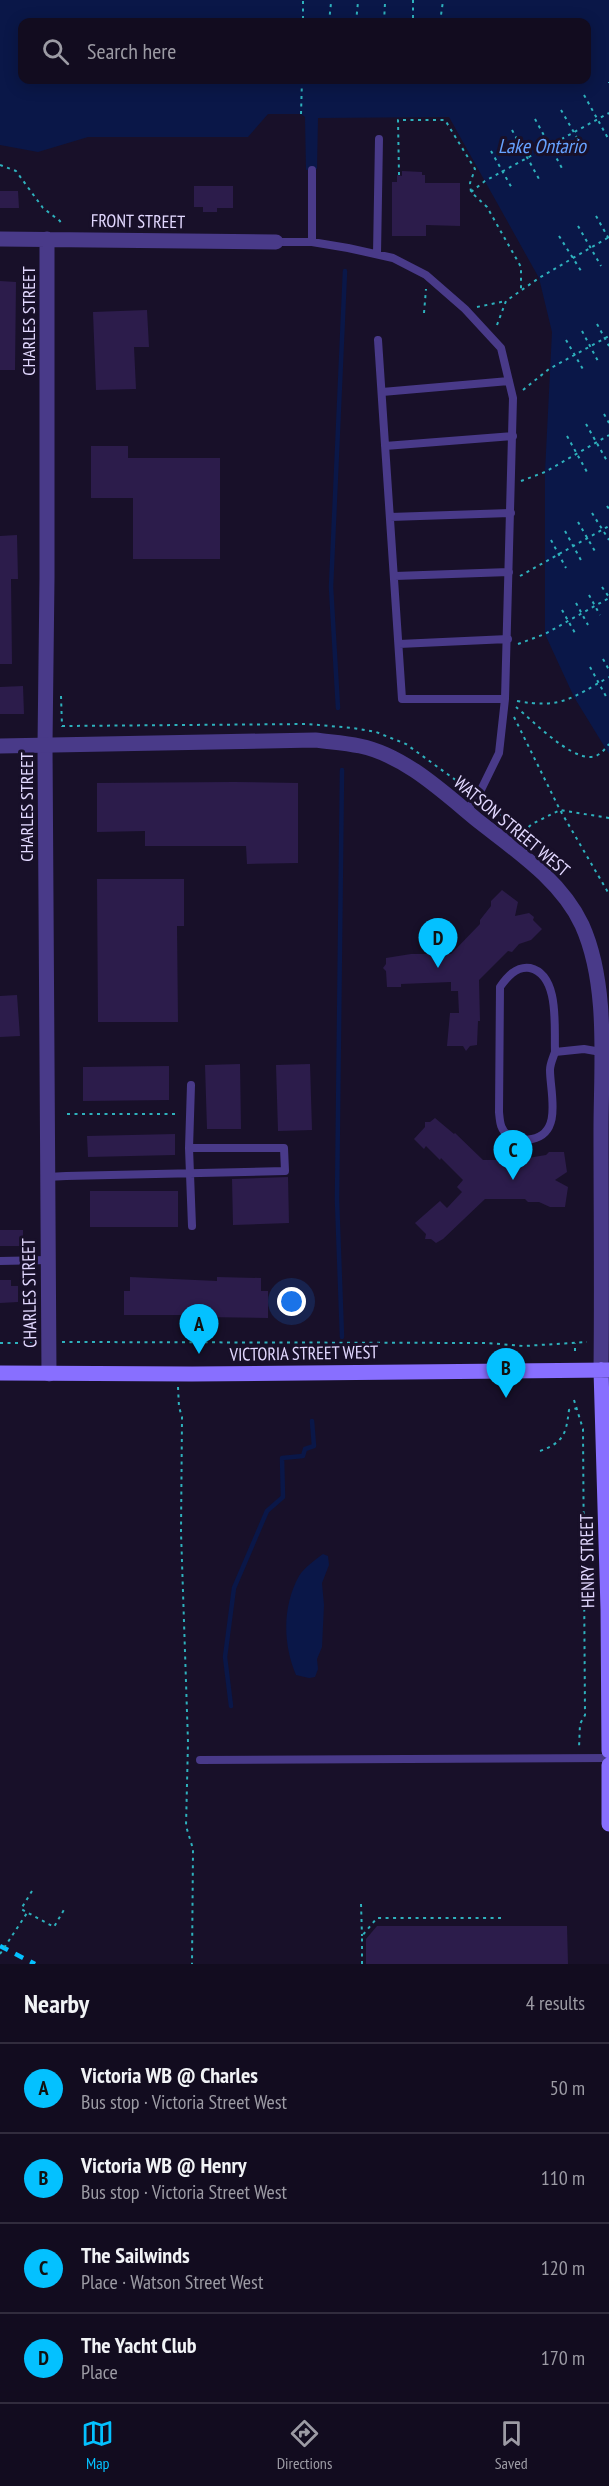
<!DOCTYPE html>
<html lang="en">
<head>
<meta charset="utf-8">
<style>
  :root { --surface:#120c1f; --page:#1f1a2c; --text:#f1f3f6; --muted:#9c9ba4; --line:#312c3d; --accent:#04c1ff }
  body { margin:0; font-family:"PT Sans Narrow",sans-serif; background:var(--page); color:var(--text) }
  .you { position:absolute; left:292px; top:1302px; width:21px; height:21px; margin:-15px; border:4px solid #fff; border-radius:50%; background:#1a73e8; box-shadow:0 0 0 9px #1a73e833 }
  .badge { display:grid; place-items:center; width:39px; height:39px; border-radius:50%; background:var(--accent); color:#111; font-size:20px; font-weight:700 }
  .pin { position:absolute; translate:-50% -50px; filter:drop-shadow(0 2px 3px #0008) }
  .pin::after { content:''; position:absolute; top:32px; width:21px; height:18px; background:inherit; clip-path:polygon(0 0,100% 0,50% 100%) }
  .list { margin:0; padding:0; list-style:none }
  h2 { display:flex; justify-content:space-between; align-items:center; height:78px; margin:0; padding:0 24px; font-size:26px }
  h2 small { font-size:20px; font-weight:400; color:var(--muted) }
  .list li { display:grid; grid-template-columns:39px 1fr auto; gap:18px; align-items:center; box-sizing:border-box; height:90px; padding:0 24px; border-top:2px solid var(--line) }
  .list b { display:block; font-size:22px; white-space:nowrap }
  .list p { margin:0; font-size:20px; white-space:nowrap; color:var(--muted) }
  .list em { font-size:20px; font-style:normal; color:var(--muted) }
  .icon { flex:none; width:33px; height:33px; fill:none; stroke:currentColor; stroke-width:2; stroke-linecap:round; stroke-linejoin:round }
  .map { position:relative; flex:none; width:609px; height:1964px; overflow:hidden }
  .search { position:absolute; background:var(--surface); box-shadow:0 3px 15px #0003; left:18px; right:18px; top:18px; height:66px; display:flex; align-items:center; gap:15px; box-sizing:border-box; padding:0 21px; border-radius:12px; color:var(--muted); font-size:22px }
  .sheet { height:438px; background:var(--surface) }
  nav { display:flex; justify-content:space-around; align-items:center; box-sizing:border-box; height:84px; border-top:2px solid var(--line); background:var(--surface); font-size:16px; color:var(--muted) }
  nav a { display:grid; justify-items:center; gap:3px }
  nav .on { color:var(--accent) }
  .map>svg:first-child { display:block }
</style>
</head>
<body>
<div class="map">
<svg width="609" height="1964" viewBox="0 0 609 1964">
  <rect width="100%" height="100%" fill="#181029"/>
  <!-- water -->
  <path fill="#0a1748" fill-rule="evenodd" d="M0 0H609V754L574 697 545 634V472L552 332 539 278 449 117 318 118 317 169 306 170 305 117 301 114H268L248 137H88L38 152 0 145ZM22 22H586V80H22Z
    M323 1554 328 1556 329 1565 322 1583 324 1605 322 1647 317 1659 318 1669 315 1677 309 1678 296 1675C283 1644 282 1607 299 1576 304 1568 315 1560 323 1554Z"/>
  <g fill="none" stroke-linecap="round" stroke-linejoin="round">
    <!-- stream -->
    <path stroke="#0a1748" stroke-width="4.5" d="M338 708 331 587 345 271
      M342 1337 337 1200 342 770
      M231 1706 225 1657 234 1588 267 1511 283 1497 282 1458 303 1456 305 1449 314 1446 312 1421"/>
  </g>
  <!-- building -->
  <path fill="#2c1c4b" d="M402 171 422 172V175H425V183H460V226L426 225V236H392V182H397V175L402 176Z
    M194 186H233V208H217V212H203V207H194Z
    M0 191H18L19 208H0Z
    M0 281 16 282 15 370H0Z
    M147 310 149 347H134L136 389 96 390 93 312Z
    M91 446H128V458H220V559H133V498H91Z
    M17 535 18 579H11L12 664H0V536Z
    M23 686 24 714H0V687Z
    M234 782 298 783V863L247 864 246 846H145V831L97 832V783Z
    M97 879H184V926H177L178 1022H98Z
    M502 890 518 902 515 916 529 913 534 917 533 920 542 929 531 940 519 944 512 952 508 951 479 980 480 1021H478L477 1045 470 1046 466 1051 463 1046H447L450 1013H459L458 991H451V982L401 984V987H387L386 971 383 968 386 964V958L411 954H451L480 924V920L491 906V901Z
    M17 995 20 1036 0 1037V996Z
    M240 1064 241 1129H207L205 1065Z
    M310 1064 312 1130 278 1131 276 1065Z
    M169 1066V1100L83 1101V1067Z
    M435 1118 454 1134 455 1133 483 1160H525L528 1158 546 1155 549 1152H564L567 1172 555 1180 568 1187 565 1207H550L539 1202H528L525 1199H485L443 1239 436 1243 431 1239H425L426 1234 415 1223 440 1201 447 1208 462 1192 457 1187 463 1180 441 1158 440 1160 426 1146 424 1149 414 1139 425 1127V1122H430Z
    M175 1134V1155L88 1157 87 1136Z
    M288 1177 289 1223 233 1225 232 1179Z
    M90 1191H178V1227H90Z
    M0 1230H23V1246H0Z
    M130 1277 217 1281V1277L261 1278V1291H268V1318L204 1317V1324H186V1315H124V1291H130Z
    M0 1280H11V1286H18V1302L0 1303Z
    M377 1926H567L568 1964H366V1939Z"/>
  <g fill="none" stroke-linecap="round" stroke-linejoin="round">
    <!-- path -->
    <path stroke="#2eb1bd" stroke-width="2" stroke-dasharray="3 4.5" stroke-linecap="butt" d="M413 0V22
      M303 1V22
      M329 22 331 3
      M356 22 358 2
      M384 22 385 3
      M440 22 443 1
      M609 82V83
      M584 95 609 140
      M561 110 587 155
      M301 114 302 80
      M535 119 563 170
      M512 130 539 179
      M491 151 513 190
      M0 165 16 171 43 208 60 221 61 226
      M399 175 398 120H445L475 169 470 183 471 192 487 207 521 267V290
      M471 192 485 181 609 113
      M596 216 609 239
      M578 226 601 266
      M559 236 583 274
      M477 307 506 301
      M424 313 426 289
      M597 324 609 346
      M497 325 506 301 539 278 609 237
      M582 331 599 363
      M566 340 584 371
      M523 390 549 369 609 336
      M604 414 609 423
      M586 424 607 461
      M567 436 587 472
      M521 481 545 472 609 435
      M607 506 609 509
      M592 513 609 540
      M578 522 596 553
      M565 531 582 562
      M551 540 566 568
      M520 576 609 526
      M602 587 609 597
      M589 595 600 615
      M576 603 588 625
      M562 610 575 633
      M518 644 545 634 609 598
      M603 659 609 670
      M590 667 608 700
      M61 696 62 726 307 724 353 728 376 732 406 744 468 789
      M517 701C561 709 572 698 609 677
      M516 707C534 722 568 757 590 757 599 757 604 750 609 744
      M514 717 560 810 609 894
      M487 804 522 832
      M523 832 532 824 560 810 609 818
      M67 1114H178
      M62 1342 486 1343 524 1346 587 1342
      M0 1343H35
      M575 1351V1343
      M178 1387 179 1407 182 1417 181 1532 188 1742 186 1826 193 1849 192 1964
      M574 1400 583 1429 585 1715 580 1724 579 1748
      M540 1451C564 1442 566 1434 569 1410L578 1408
      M32 1891 21 1909 54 1927 65 1908
      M361 1904 362 1936
      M362 1964V1936L377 1918H501"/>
    <!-- service -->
    <path stroke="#493a89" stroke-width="8" d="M276 242H312L348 248 393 258 426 275 465 309 501 348 513 398 505 699 499 753 478 796 466 811
      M312 242V170
      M377 254 379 139
      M378 340 402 699H505
      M382 392 509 381
      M385 446 513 436
      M390 517 511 513
      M395 576 509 572
      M399 644 508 639
      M555 1052C554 1027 560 975 530 968 516 966 507 977 500 987L499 1112C500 1122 500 1130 509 1136 516 1141 524 1141 532 1139 563 1133 550 1092 550 1070 550 1064 553 1058 555 1052L584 1049 601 1052
      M189 1148 191 1085
      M47 1177 66 1176C139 1174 212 1172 285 1171L284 1148H189L192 1226
      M0 1261 48 1260
      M200 1760 609 1758"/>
    <!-- minor -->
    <path stroke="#493a89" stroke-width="15" d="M0 239 276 242
      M47 239V578L45 745 49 1374"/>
    <!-- tertiary -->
    <path stroke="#493a89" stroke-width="15" d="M0 746 315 740C330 742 345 743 360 746 404 755 443 792 477 820 515 850 561 880 582 925 609 985 601 1065 601 1130 601 1210 602 1290 601 1370"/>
    <!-- secondary -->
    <path stroke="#886fff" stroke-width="15" d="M601 1370 608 1609 609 1751
      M0 1373 192 1374 609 1370
      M609 1765V1824"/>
    <!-- rail -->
    <path stroke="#04c1ff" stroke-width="4.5" stroke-dasharray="9 8" stroke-linecap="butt" d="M0 1946 35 1964"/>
    <!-- path-bridge -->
    <path stroke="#2eb1bd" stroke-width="2" stroke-dasharray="3 4.5" stroke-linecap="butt" d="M0 1954 27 1913"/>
  </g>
  <g text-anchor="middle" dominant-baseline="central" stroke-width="6" stroke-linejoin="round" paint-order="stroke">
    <!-- street labels -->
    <g font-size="18" fill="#e2d8ff" stroke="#181029">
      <text transform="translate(138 221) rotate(1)">FRONT STREET</text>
      <text transform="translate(28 321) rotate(-90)">CHARLES STREET</text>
      <text transform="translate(26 807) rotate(-90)">CHARLES STREET</text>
      <text transform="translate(512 826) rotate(40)">WATSON STREET WEST</text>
      <text transform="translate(29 1293) rotate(-91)">CHARLES STREET</text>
      <text transform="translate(304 1353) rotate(-1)">VICTORIA STREET WEST</text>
      <text transform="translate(587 1561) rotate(-91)">HENRY STREET</text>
    </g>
    <!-- water labels -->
    <g font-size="20" font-style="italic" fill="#66a2ff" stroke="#181029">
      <text x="542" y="146">Lake Ontario</text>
    </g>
  </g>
</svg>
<div class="you"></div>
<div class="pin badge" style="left:199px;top:1354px">A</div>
<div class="pin badge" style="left:506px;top:1398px">B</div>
<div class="pin badge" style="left:513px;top:1180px">C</div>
<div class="pin badge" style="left:438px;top:968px">D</div>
<div class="search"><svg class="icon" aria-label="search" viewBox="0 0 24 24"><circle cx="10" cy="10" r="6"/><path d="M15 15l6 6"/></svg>Search here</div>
</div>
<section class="sheet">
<h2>Nearby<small>4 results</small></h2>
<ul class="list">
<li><span class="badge">A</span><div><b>Victoria WB @ Charles</b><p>Bus stop · Victoria Street West</p></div><em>50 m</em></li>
<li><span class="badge">B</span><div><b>Victoria WB @ Henry</b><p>Bus stop · Victoria Street West</p></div><em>110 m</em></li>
<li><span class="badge">C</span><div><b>The Sailwinds</b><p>Place · Watson Street West</p></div><em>120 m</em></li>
<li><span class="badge">D</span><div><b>The Yacht Club</b><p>Place</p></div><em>170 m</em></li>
</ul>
</section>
<nav>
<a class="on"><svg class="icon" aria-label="map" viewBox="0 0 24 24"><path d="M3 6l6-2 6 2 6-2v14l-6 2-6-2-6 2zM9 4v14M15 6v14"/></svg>Map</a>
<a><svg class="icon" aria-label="directions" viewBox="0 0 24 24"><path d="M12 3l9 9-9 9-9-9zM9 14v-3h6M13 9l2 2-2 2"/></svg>Directions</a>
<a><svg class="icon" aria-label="saved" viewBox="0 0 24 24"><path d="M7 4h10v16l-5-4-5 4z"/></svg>Saved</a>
</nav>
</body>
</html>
